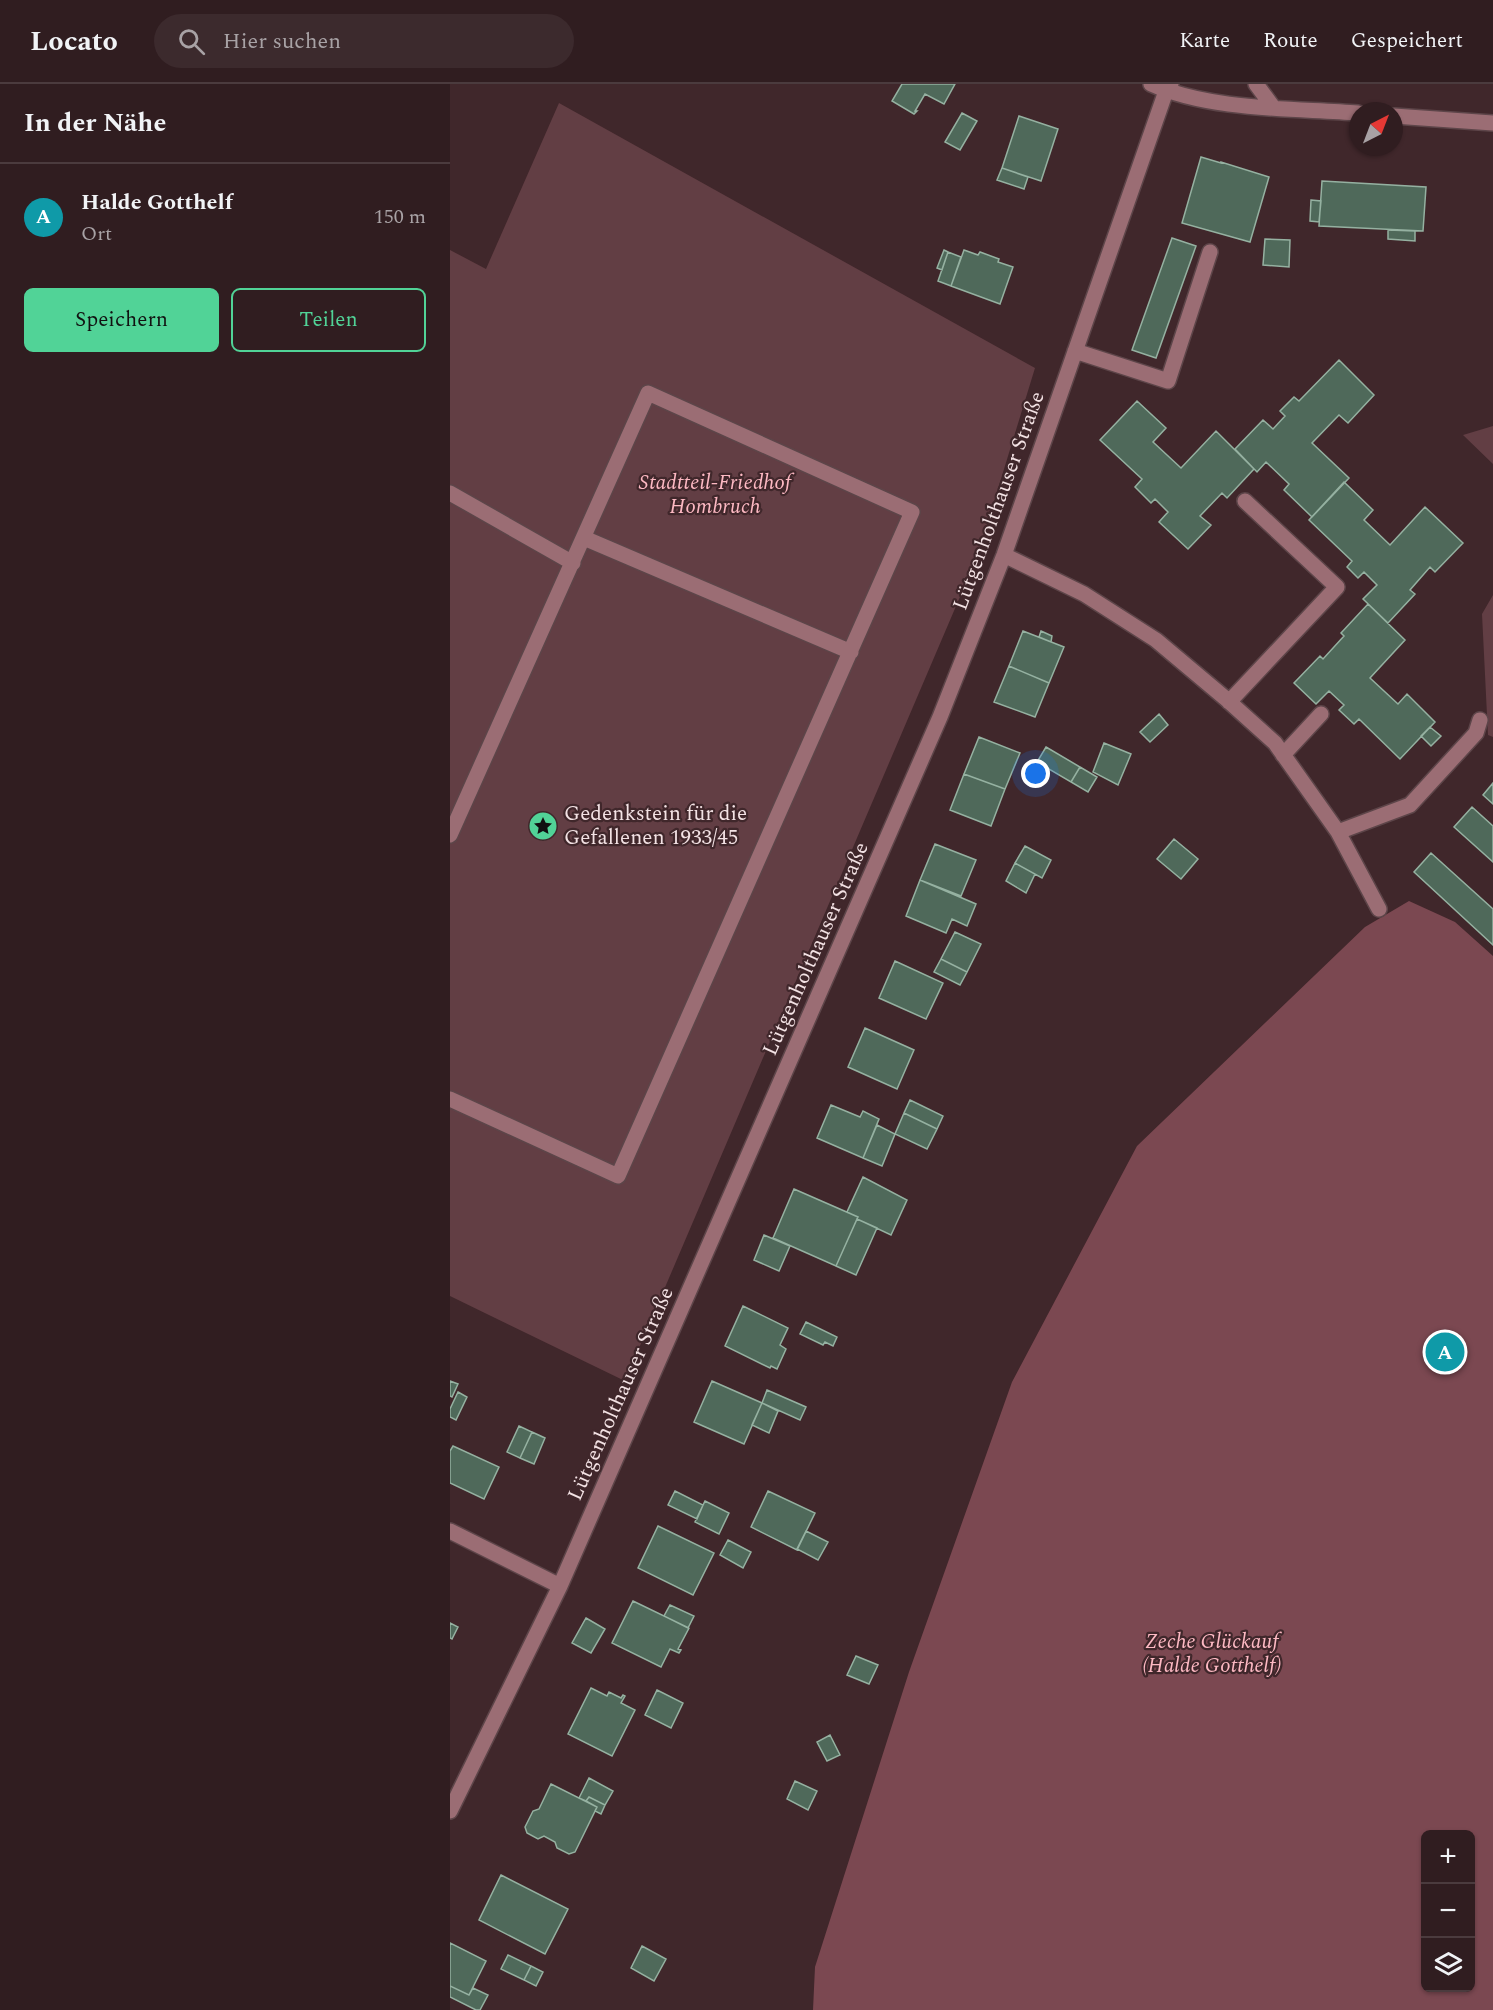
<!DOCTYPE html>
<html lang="de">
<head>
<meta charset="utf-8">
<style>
  :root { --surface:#301d20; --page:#3c2a2d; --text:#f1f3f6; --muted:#a8a2a5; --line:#4b3b3e; --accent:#51d397 }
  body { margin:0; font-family:Spectral,serif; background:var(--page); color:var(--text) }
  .controls { position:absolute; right:18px; bottom:18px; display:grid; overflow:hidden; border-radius:9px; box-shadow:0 2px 4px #0004 }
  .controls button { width:54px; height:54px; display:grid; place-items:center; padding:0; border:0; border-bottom:2px solid var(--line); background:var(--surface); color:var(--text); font:30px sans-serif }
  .compass { position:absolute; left:899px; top:18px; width:54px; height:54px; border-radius:50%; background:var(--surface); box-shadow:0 2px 4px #0004; rotate:42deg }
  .you { position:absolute; left:586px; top:690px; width:21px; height:21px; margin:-15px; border:4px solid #fff; border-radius:50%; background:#1a73e8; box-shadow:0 0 0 9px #1a73e833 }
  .badge { display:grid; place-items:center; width:39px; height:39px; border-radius:50%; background:var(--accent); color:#fff; font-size:20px; font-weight:700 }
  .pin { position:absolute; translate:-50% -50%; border:3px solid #fff; box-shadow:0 2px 6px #0006 }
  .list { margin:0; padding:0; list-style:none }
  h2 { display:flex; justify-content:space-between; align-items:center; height:78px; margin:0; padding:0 24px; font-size:26px }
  h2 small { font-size:20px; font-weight:400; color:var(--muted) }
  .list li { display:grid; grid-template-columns:39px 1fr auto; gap:18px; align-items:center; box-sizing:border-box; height:108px; padding:0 24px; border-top:2px solid var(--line) }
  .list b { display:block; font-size:22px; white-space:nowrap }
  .list p { margin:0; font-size:20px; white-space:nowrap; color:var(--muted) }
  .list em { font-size:20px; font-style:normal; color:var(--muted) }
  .actions { display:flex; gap:12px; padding:18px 24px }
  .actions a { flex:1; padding:14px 0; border:2px solid var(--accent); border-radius:9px; text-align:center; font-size:21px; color:var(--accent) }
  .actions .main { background:var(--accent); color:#111 }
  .icon { flex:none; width:33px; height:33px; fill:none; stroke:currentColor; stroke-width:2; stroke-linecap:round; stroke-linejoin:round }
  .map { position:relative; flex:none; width:1043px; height:1926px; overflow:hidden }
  header { display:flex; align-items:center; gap:36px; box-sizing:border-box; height:84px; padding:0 30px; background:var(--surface); border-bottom:2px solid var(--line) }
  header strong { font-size:28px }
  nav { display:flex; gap:33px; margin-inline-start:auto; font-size:21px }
  .search { width:420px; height:54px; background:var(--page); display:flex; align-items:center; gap:15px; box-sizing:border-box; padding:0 21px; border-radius:33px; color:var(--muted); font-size:22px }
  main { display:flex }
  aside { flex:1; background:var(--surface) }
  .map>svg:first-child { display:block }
</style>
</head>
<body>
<header>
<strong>Locato</strong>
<div class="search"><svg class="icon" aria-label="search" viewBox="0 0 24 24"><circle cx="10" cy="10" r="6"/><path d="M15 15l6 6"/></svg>Hier suchen</div>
<nav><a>Karte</a><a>Route</a><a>Gespeichert</a></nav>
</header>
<main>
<aside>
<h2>In der Nähe<small></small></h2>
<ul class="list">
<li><span class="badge" style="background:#0f9aa8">A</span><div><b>Halde Gotthelf</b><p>Ort</p></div><em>150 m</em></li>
</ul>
<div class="actions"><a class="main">Speichern</a><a>Teilen</a></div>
</aside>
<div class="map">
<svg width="1043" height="1926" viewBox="0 0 1043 1926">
  <rect width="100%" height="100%" fill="#40272b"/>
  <!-- green -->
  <path fill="#623e44" d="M109 19 585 284 527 473 175 1297 0 1212V166L36 185Z
    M1043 342V380L1013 351Z
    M1043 511V653L1038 651 1032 530Z"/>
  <!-- forest -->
  <path fill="#7b4851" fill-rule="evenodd" d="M959 817 1005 838 1043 872V1926H363L365 1883 459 1588 562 1298 687 1062 915 843ZM976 1750H1020V1904H976Z"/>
  <!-- building -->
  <path fill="#4f695a" stroke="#95b1a1" stroke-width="1.5" d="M452 0H505L494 20 475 10 465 27H467L464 30 442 17Z
    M512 29 527 37 510 66 495 58Z
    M569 32 608 45 591 97 552 84Z
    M751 73 771 79V78L819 93 800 158 732 139Z
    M552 84 578 93 574 105 547 96Z
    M872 97 976 103 973 147 869 142Z
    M861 116 871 117 869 138 860 137Z
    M938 146 965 147V157L938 155Z
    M722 154 746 162 706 274 682 266Z
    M815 155 840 156 839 183 813 181Z
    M494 166 498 168 492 186 487 184Z
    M514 166 528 171 530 168 549 175 548 178 563 183 550 220 501 202Z
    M498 168 511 173 501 202 488 197Z
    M889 276 924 311 898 339 889 331 862 359 899 394 862 433 834 406 839 400 816 378 807 388 785 365 813 336 823 345 835 332 830 327 844 313 849 317Z
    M687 317 716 344 703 358 731 384 766 347 804 385 777 414 772 409 750 432 761 441 738 465 709 438 718 428 705 415 701 419 685 403 692 395 650 356Z
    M894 398 923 426 914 436 940 461 975 423 1013 459 985 488 980 483 960 506 965 510 938 539 913 515 927 501 914 488 908 494 897 483 902 477 859 436Z
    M918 520 955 556 920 594 948 620 957 610 985 638 950 675 909 635 904 640 889 626 894 621 879 607 866 620 844 599 870 572 873 575 894 552 891 549Z
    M573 547 614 563 599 599 559 582Z
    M591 547 602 552 601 558 589 553Z
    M559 582 599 599 585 633 544 618Z
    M709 630 718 641 700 658 690 648Z
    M980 643 991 652 981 662 971 652Z
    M529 653 570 669 555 705 514 690Z
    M654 659 681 670 668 701 643 688Z
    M596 663 630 683 621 698 587 678Z
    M630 683 647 693 638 708 621 698Z
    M514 690 555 705 541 742 500 726Z
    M1043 699V720L1033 711Z
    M1022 723 1043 742V778L1004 743Z
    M724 755 748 775 731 795 707 775Z
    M485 760 526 776 511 812 470 796Z
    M575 762 601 776 592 794 565 779Z
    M981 769 1043 825V861L964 788Z
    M565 779 585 790 576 809 556 797Z
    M470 796 526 820 517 842 502 835 496 849 456 832Z
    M505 848 531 860 517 888 491 875Z
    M491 875 517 888 510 901 484 888Z
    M445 877 493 899 476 935 429 914Z
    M415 944 464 966 447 1005 398 983Z
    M460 1016 493 1032 487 1045 454 1029Z
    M381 1021 410 1033 413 1027 429 1035 413 1074 367 1054Z
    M454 1029 487 1045 477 1065 445 1050Z
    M427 1041 445 1050 432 1082 413 1074Z
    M413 1093 457 1116 441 1151 407 1135 408 1133 397 1128Z
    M344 1105 408 1133 386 1182 323 1154Z
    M407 1135 427 1144 406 1191 386 1182Z
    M314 1151 340 1162 329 1187 304 1176Z
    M293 1222 338 1244 330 1261 336 1265 327 1285 321 1282 320 1284 275 1262Z
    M356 1238 387 1253 383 1262 375 1258 373 1261 350 1250Z
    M0 1297 8 1300 2 1313 0 1312Z
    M262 1297 312 1319 294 1360 244 1338Z
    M317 1306 356 1323 350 1336 312 1319Z
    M8 1308 17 1313 6 1336 0 1333V1325Z
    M312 1319 328 1327 319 1349 302 1341Z
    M69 1342 82 1348 70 1374 57 1368Z
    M82 1348 95 1354 84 1380 70 1374Z
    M3 1362 49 1383 34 1415 0 1399V1367Z
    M225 1407 253 1421 247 1435 218 1421Z
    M318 1407 365 1429 347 1466 301 1443Z
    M255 1417 279 1429 269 1450 245 1438Z
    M208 1442 264 1469 243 1511 188 1484Z
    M356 1447 378 1458 368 1476 347 1465Z
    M278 1456 301 1468 293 1484 270 1471Z
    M183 1517 239 1544 228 1565 231 1566 229 1569 220 1565 211 1583 162 1559Z
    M220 1521 244 1532 238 1544 214 1532Z
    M136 1534 155 1545 141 1569 122 1559Z
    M0 1539 8 1543 2 1555 0 1554Z
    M406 1572 428 1581 419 1600 397 1591Z
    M141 1604 157 1612 159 1608 171 1614 173 1611 175 1612 171 1619 185 1626 162 1672 118 1650Z
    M207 1606 233 1619 221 1644 195 1631Z
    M380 1651 390 1671 377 1677 367 1658Z
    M139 1694 163 1707 155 1721 139 1713 136 1717 129 1714Z
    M345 1697 367 1707 358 1726 337 1715Z
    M101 1700 147 1723 125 1768 119 1770 107 1764 105 1758 94 1752 88 1755 77 1749 75 1743 83 1727 89 1725Z
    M139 1713 155 1721 151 1730 145 1727 147 1723 136 1717Z
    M51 1791 118 1825 95 1870 29 1836Z
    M0 1859 36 1877 19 1911 0 1902Z
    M192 1862 216 1875 204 1897 181 1884Z
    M58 1871 81 1882 74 1896 51 1885Z
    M81 1882 93 1888 86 1902 74 1896Z
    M0 1902 19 1911 23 1904 38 1911 30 1926H26L0 1913Z"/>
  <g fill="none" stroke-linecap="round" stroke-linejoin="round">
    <!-- minor casing -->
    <g stroke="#5d4549" stroke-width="18">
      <path id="minor" d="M701 0C761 27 843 24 908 29
        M806 0 823 23
        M944 32 1043 39
        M625 267 718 297 760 168
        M0 409 123 479
        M134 454 401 568
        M554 471 634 510 706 556 775 614 825 659 888 748 929 825
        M779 618 887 503 795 417
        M833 671 871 630
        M888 748 960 721 1026 649 1030 636
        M0 751 198 309 462 428 168 1092 0 1015
        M0 1447 110 1502
        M0 1727 110 1502 490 633 554 471 716 7 721 0"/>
    </g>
    <!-- minor -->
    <use href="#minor" stroke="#9b6d74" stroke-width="15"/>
  </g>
  <!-- icons -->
  <defs>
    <g id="sight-disc" transform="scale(1.5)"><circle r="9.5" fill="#51d397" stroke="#40272b"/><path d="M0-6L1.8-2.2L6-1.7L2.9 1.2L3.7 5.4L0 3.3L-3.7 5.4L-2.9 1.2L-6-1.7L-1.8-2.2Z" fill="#111"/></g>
  </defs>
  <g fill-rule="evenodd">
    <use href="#sight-disc" x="93" y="742"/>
  </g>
  <g text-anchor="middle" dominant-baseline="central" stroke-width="4.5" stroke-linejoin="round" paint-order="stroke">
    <!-- park labels -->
    <g font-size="21" font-style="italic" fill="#fdb9c3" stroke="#40272b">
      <text x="265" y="399">Stadtteil-Friedhof<tspan x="265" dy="24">Hombruch</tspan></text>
      <text x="762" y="1558">Zeche Glückauf<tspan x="762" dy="24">(Halde Gotthelf)</tspan></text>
    </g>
    <!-- street labels -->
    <g font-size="21" fill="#f3e2e4" stroke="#40272b">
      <text transform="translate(549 417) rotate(-70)">Lütgenholthauser Straße</text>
      <text transform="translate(366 865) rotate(-66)">Lütgenholthauser Straße</text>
      <text transform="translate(171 1310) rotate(-66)">Lütgenholthauser Straße</text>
    </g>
    <!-- poi labels -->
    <g font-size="21" fill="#f3e2e4" stroke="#40272b" text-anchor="start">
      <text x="114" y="730">Gedenkstein für die<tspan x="114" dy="24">Gefallenen 1933/45</tspan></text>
    </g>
  </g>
</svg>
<div class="controls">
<button>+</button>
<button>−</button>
<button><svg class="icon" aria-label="layers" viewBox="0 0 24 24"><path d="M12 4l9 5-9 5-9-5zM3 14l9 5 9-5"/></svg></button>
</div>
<svg class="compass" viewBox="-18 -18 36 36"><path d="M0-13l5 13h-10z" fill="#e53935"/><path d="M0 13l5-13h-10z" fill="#a8a2a5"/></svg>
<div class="you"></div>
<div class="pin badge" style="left:995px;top:1268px;background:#0f9aa8">A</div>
</div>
</main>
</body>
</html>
